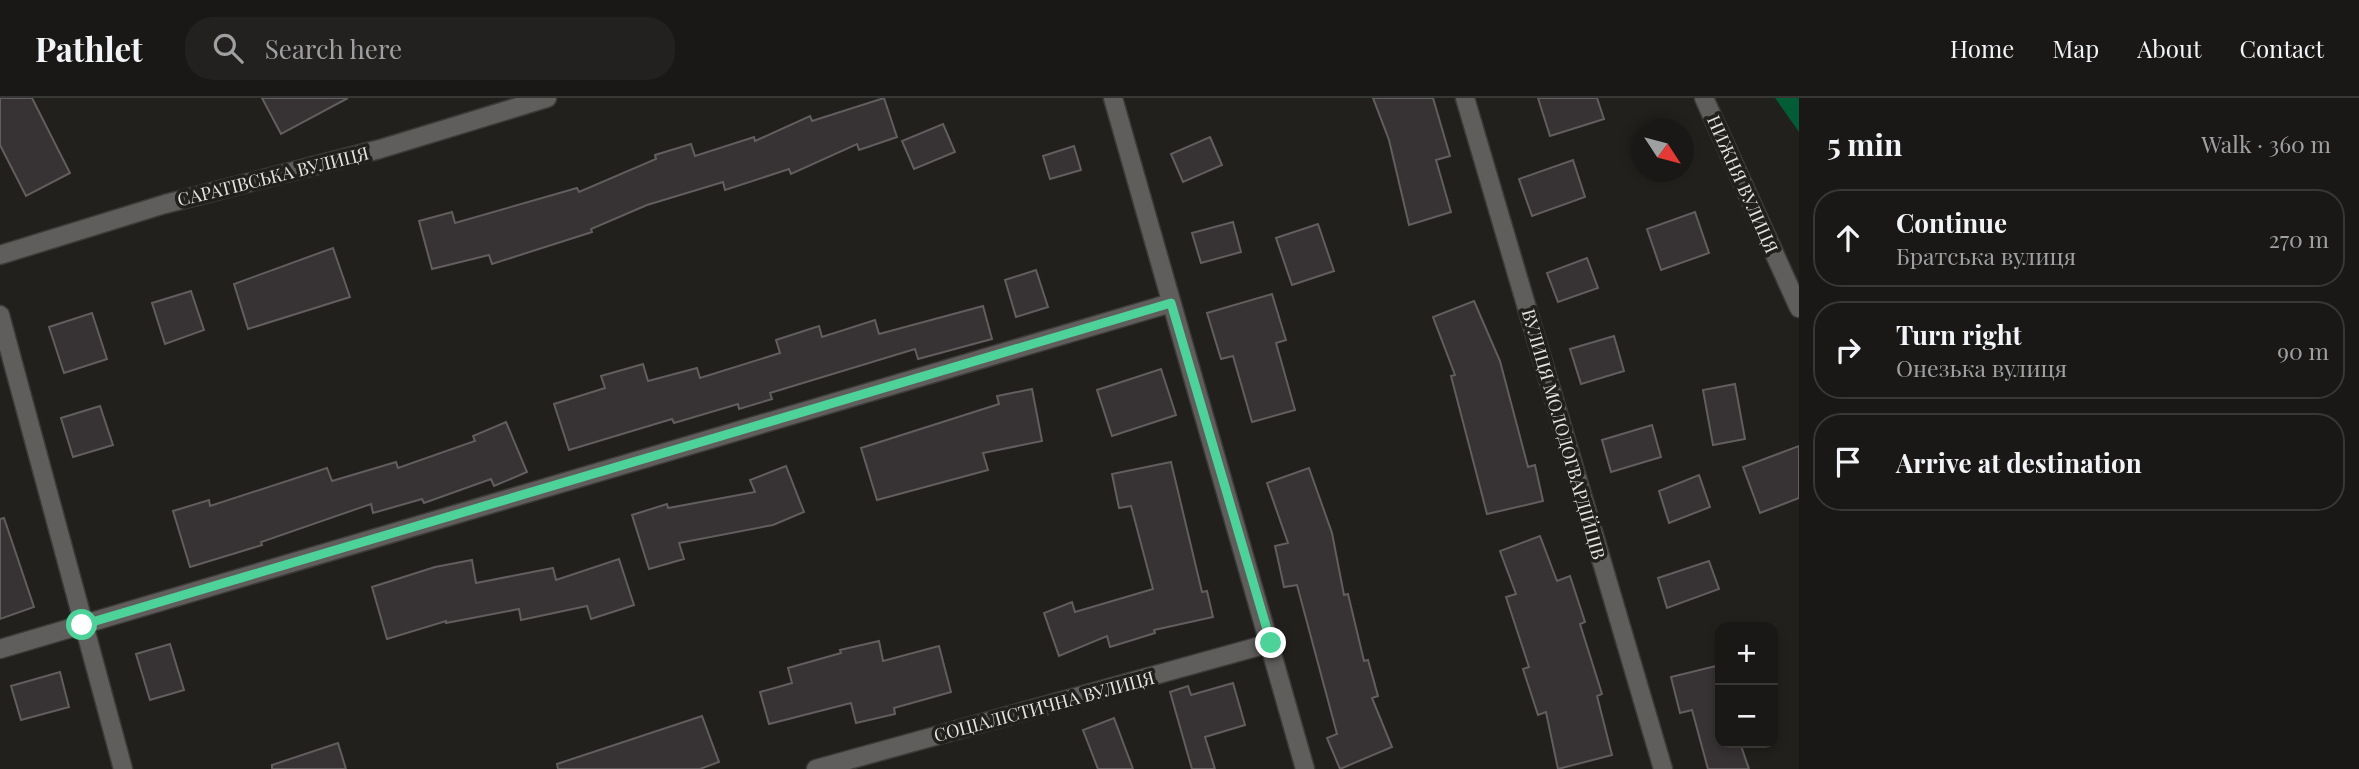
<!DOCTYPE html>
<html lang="en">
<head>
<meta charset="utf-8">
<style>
  :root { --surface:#191816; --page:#22211f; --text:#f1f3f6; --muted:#9fa0a1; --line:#373735 }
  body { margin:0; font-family:"Playfair Display",serif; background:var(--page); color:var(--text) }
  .controls { position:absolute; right:21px; bottom:21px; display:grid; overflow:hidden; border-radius:14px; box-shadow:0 4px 10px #0003 }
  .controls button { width:63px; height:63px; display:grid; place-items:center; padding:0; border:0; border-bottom:2px solid var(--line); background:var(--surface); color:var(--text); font:35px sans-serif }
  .compass { position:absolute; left:1631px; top:21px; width:63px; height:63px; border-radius:50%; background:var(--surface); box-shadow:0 4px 10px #0003; rotate:126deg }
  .stop { position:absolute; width:21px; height:21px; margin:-16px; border:5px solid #4dd39a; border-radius:50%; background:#fff }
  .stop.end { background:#4dd39a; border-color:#fff; box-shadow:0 2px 7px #0008 }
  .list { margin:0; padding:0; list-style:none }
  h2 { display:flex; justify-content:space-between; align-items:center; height:91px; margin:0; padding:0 28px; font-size:30px }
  h2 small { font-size:23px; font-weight:400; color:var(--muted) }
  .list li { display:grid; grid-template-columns:46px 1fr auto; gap:21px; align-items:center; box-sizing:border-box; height:98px; margin:0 14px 14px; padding:0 14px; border:2px solid var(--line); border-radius:28px }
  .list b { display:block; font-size:26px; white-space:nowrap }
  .list p { margin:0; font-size:23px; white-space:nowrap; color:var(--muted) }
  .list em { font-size:23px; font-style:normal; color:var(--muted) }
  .icon { flex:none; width:38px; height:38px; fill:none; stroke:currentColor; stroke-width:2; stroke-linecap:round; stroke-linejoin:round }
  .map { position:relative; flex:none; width:1799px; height:671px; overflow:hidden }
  header { display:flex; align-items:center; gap:42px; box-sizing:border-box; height:98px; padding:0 35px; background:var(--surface); border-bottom:2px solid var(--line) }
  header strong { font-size:33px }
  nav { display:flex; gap:38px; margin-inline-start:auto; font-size:24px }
  .search { width:490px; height:63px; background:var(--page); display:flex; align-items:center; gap:18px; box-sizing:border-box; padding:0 24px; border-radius:28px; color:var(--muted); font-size:26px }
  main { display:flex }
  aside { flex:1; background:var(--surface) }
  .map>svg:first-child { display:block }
</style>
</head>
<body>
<header>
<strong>Pathlet</strong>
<div class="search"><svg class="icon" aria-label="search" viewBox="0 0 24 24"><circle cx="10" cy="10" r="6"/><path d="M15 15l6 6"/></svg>Search here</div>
<nav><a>Home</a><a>Map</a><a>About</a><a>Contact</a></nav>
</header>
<main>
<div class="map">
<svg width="1799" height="671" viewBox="0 0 1799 671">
  <rect width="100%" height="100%" fill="#21201d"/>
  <!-- forest -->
  <path fill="#025c35" d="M1775 0H1799V34Z"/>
  <!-- building -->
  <path fill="#373233" stroke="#625d5f" stroke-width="2" d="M0 0H32L70 75 26 98 0 47Z
    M262 0H348L281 36Z
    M884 0 897 39 859 52 857 46 791 76 789 71 725 92 723 84 647 107 591 131 592 134 492 166 489 157 432 171 419 123 452 114 455 125 577 90 579 94 656 61 655 57 691 46 695 58 754 39 755 43 810 18 812 23Z
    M1373 0H1433L1450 58 1436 62 1451 114 1409 127 1389 42Z
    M1538 0H1597L1604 21 1550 38Z
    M943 26 955 54 914 71 902 43Z
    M1210 39 1222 67 1183 84 1171 56Z
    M1074 48 1081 72 1050 81 1043 58Z
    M1573 62 1585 99 1532 118 1519 81Z
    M1695 114 1709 155 1661 172 1647 131Z
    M1233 124 1241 154 1201 165 1192 135Z
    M1318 126 1334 173 1292 187 1276 140Z
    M333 150 350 199 248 231 234 186Z
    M1587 160 1598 190 1558 204 1547 175Z
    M1036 172 1048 209 1016 219 1005 182Z
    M191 193 204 232 165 246 152 205Z
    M1272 196 1286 242 1276 245 1295 312 1252 324 1233 258 1221 261 1207 215Z
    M1474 203 1500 263 1528 369 1535 367 1543 403 1487 416 1451 278 1455 277 1433 219Z
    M983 208 992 241 918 261 915 251 770 295 772 301 739 311 738 306 674 325 672 321 569 352 554 306 605 290 601 278 643 266 648 283 697 270 700 280 780 255 776 242 819 228 822 239 875 222 879 236Z
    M92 215 107 261 64 275 49 229Z
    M1614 238 1624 273 1581 286 1570 251Z
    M1161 271 1176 317 1112 338 1097 292Z
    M1735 286 1745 341 1713 347 1703 292Z
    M1032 291 1042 343 983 355 988 372 877 402 861 350 999 306 997 298Z
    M100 308 113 347 73 359 61 320Z
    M506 324 527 374 494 388 491 381 424 405 422 401 373 415 371 406 261 444 262 447 190 469 173 413 209 402 210 408 327 370 332 383 396 364 398 370 475 343 473 338Z
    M1652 327 1661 359 1611 374 1602 342Z
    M1799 348V400L1760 415 1743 369Z
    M1171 364 1202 494 1207 493 1213 519 1154 532 1155 535 1110 549 1107 538 1059 558 1044 515 1072 504 1075 514 1153 491 1131 408 1119 410 1112 376Z
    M786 368 804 414 773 427 679 445 684 461 649 471 632 417 667 406 668 410 755 394 750 382Z
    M1309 370 1332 435 1344 497 1348 496 1364 563 1368 562 1378 598 1372 600 1392 649 1340 671 1327 640 1337 636 1297 487 1284 489 1275 448 1288 445 1267 385Z
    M1699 377 1710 409 1669 425 1659 393Z
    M4 420 34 509 0 521V421Z
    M1540 438 1557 483 1570 478 1585 524 1580 526 1602 596 1597 598 1612 657 1558 671 1546 614 1538 617 1523 571 1529 569 1506 499 1516 496 1500 453Z
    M619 461 634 507 591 521 587 508 521 522 519 511 446 525V523L387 541 372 489 435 469 472 462 476 485 553 470 556 482Z
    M1709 463 1719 491 1667 510 1658 480Z
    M879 543 883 563 939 548 951 594 894 610 895 616 856 625 851 605 769 626 760 594 792 585 788 570 841 555 840 552Z
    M170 546 184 592 150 602 136 556Z
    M1720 567V645H1740L1749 671H1708L1692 612 1680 615 1671 579Z
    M60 574 69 609 21 622 11 588Z
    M1233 585 1245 627 1205 639 1215 671H1192L1170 594 1188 588 1191 597Z
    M702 618 719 664 700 671H558L557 666Z
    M1114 620 1133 671H1098L1083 632Z
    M338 645 346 671H272V667Z"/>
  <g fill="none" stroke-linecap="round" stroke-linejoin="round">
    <!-- minor casing -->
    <g stroke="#3c3b39" stroke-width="21">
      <path id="minor" d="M1113 0 1305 671
        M1465 0 1663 671
        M1704 0 1799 210
        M0 157 165 106 380 51 547 0
        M0 217 123 671
        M0 551 1171 205
        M816 671 1271 545"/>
    </g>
    <!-- minor -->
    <use href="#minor" stroke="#605e5d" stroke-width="18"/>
  </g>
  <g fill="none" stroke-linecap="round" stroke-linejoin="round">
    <!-- route -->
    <path stroke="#4dd39a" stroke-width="9" d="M82 527 1171 205 1271 545"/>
  </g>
  <g text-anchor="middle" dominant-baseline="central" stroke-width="7" stroke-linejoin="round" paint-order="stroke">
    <!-- street labels -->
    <g font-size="18" fill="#e5e4e2" stroke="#21201d">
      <text transform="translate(273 78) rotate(-14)">САРАТІВСЬКА ВУЛИЦЯ</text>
      <text transform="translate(1743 86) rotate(66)">НИЖНЯ ВУЛИЦЯ</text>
      <text transform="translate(1564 336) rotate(74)">ВУЛИЦЯ МОЛОДОГВАРДІЙЦІВ</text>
      <text transform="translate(1044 608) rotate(-15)">СОЦІАЛІСТИЧНА ВУЛИЦЯ</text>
    </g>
  </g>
</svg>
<div class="controls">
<button>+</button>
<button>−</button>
</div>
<svg class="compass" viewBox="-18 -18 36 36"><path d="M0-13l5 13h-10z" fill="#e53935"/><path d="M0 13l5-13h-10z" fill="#9fa0a1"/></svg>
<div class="stop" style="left:82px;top:527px"></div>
<div class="stop end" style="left:1271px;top:545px"></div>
</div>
<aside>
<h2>5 min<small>Walk · 360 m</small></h2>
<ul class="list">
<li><svg class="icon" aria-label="ahead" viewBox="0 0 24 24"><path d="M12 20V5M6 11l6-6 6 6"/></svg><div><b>Continue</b><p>Братська вулиця</p></div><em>270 m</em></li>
<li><svg class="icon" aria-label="right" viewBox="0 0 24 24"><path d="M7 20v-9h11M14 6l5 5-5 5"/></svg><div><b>Turn right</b><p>Онезька вулиця</p></div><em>90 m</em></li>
<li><svg class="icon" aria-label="arrive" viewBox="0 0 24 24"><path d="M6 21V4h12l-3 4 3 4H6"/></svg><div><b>Arrive at destination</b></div></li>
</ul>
</aside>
</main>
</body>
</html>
